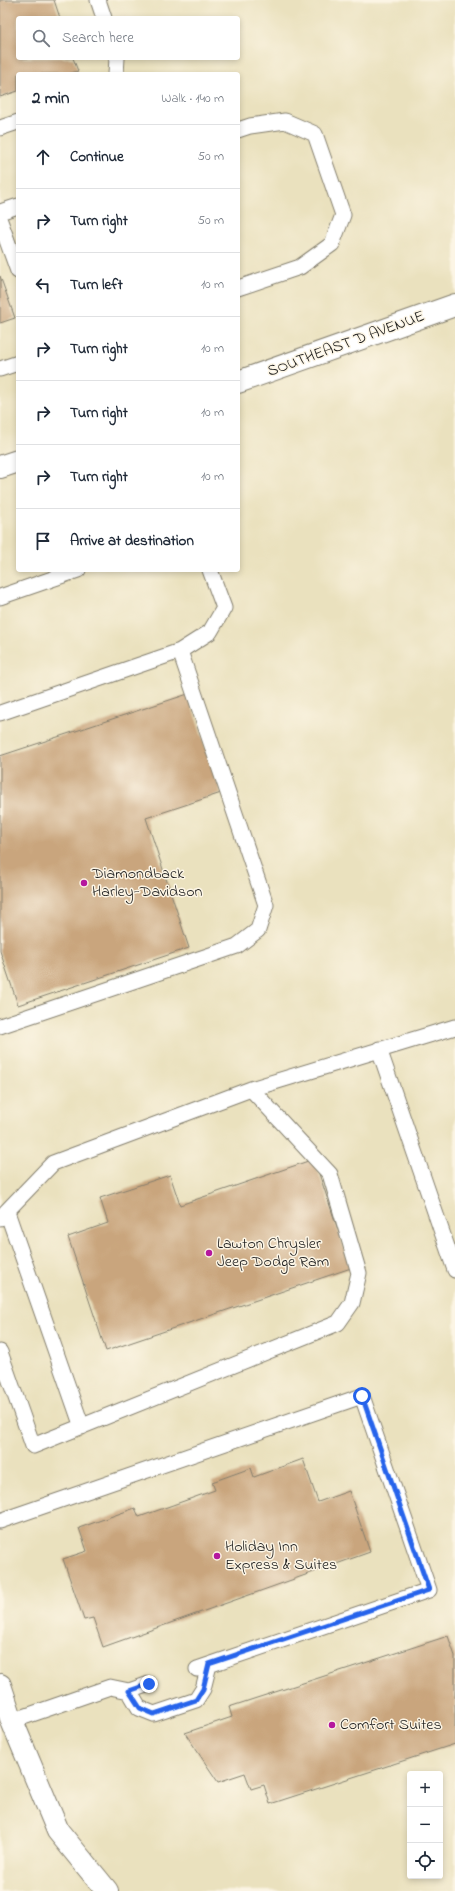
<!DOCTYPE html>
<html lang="en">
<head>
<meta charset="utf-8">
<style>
  :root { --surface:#fff; --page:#f2f2f3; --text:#1f2937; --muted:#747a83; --line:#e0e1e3 }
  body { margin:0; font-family:"Indie Flower",sans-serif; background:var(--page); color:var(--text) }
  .controls { position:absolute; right:12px; bottom:12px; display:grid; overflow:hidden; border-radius:4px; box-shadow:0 2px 6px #0003 }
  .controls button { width:36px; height:36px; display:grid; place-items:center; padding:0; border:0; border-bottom:1px solid var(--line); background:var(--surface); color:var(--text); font:20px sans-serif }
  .stop { position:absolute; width:12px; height:12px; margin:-9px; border:3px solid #2563eb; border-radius:50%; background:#fff }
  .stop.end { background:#2563eb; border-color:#fff; box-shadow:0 1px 4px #0008 }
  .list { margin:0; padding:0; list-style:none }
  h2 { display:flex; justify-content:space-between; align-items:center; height:52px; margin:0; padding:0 16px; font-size:17px }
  h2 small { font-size:13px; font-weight:400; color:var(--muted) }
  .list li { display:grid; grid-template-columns:26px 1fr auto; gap:12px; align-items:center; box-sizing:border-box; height:64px; padding:0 16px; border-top:1px solid var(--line) }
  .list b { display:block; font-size:15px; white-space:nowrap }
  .list em { font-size:13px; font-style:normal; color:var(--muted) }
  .icon { flex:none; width:22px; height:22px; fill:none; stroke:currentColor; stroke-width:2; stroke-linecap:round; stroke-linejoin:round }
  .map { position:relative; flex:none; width:455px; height:1891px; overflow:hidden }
  .search { position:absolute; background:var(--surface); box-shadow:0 2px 6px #0003; left:16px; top:16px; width:224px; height:44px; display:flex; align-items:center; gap:10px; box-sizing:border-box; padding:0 14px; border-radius:4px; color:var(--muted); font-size:15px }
  .panel { position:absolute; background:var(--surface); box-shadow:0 2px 6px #0003; left:16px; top:72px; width:224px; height:500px; border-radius:4px }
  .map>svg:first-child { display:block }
</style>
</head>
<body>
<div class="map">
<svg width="455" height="1891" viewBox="0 0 455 1891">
  <rect width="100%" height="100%" fill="#fcf5e5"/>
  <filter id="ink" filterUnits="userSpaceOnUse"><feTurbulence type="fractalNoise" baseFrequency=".025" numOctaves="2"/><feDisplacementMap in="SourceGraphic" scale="8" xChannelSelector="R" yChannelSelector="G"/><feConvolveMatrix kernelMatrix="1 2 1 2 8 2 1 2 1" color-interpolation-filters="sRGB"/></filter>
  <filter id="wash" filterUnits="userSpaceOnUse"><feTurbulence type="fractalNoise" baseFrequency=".012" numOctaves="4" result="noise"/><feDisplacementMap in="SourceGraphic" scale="16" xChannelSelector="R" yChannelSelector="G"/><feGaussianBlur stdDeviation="0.9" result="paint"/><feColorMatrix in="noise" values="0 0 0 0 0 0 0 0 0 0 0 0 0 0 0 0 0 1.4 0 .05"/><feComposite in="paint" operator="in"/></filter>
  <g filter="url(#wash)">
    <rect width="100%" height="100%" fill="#eae1be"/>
    <g id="blocks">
      <!-- building -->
      <path fill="#c9a57d" d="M0 0H54L60 18H18V58H73L78 71 68 74H18V91L0 97Z
        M0 276 15 318 0 323Z
        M188 694 221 793 146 818 189 948 18 1005 0 951V756Z
        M314 1159 351 1268 106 1351 68 1237 108 1223 100 1198 170 1175 180 1205Z
        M303 1459 318 1502 349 1491 370 1552 103 1647 93 1618 84 1620 63 1559 87 1551 79 1528 135 1508 139 1517 215 1490 212 1482 251 1468 254 1477Z
        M448 1636 455 1656V1744L270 1804 264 1785 251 1789 245 1773 218 1782 185 1733 232 1717 229 1707Z"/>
    </g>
  </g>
  <g filter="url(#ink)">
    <use href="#blocks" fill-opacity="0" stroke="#837e6d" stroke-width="1"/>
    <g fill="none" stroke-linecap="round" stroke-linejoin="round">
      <!-- service casing -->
      <g stroke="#837e6d" stroke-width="17">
        <path id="service" d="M98 0 104 18
          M116 74 117 58
          M0 128 18 122
          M238 130 250 126 285 121 315 134 343 215 332 244 300 267 238 288
          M0 212 18 206
          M0 221 18 271
          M0 369 18 363
          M0 597 78 570
          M0 713 180 651
          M0 1026 237 946 258 930 266 905 180 651 210 632 224 608 210 570
          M379 1049 455 1270
          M251 1089 455 1027
          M7 1212 82 1427
          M0 1218 53 1163 251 1089 330 1174 359 1273 352 1303 338 1323 33 1446 0 1352
          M0 1521 362 1396 429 1590 197 1669
          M129 1691 139 1708 154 1714 196 1700 203 1689 209 1665
          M12 1721 110 1687 129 1691 149 1684"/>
      </g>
      <!-- minor casing -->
      <g stroke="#837e6d" stroke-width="24">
        <path id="minor" d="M238 382 455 305
          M0 467 18 461
          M0 1685 12 1721 58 1831 107 1891"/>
      </g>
      <!-- service -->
      <use href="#service" stroke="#fff" stroke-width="15"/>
      <!-- minor -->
      <use href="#minor" stroke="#fff" stroke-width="22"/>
    </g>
  </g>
  <g fill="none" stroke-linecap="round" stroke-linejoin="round" filter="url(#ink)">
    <!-- route -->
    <path stroke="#2563eb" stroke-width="5" d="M149 1684 129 1691 140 1708 154 1714 196 1700 203 1689 209 1664 429 1590 362 1396"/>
  </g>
  <!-- markers -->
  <g fill="#b5179e" stroke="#fcf5e5" stroke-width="1.5">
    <circle cx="84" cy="883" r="4"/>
    <circle cx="209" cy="1253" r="4"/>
    <circle cx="217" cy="1556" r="4"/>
    <circle cx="332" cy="1725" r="4"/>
  </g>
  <g text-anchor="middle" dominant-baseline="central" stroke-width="3" stroke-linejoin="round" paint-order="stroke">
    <!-- street labels -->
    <g font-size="16" fill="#1c1c1c" stroke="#fcf5e5">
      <text transform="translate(346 344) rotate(-20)">SOUTHEAST D AVENUE</text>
    </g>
    <!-- poi labels -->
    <g font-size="16" fill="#1c1c1c" stroke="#fcf5e5" text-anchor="start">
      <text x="92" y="874">Diamondback<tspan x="92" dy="18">Harley-Davidson</tspan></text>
      <text x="217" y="1244">Lawton Chrysler<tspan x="217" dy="18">Jeep Dodge Ram</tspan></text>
      <text x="225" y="1547">Holiday Inn<tspan x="225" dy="18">Express &amp; Suites</tspan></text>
      <text x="340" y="1725">Comfort Suites</text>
    </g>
  </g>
</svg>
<div class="controls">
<button>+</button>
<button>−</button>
<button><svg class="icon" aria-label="locate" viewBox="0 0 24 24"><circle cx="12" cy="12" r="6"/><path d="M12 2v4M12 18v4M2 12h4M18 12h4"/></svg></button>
</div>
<div class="stop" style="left:362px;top:1396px"></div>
<div class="stop end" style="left:149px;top:1684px"></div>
<div class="search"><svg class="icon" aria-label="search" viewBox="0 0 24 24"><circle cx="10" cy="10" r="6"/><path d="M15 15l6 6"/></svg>Search here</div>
<section class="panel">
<h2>2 min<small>Walk · 140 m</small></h2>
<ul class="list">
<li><svg class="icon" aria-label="ahead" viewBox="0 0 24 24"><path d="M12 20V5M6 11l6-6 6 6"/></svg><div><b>Continue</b></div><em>50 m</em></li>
<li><svg class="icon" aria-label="right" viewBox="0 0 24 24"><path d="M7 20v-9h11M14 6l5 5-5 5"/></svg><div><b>Turn right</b></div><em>50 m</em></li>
<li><svg class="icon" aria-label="left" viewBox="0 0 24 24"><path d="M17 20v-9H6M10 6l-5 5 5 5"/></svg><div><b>Turn left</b></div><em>10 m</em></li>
<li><svg class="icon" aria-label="right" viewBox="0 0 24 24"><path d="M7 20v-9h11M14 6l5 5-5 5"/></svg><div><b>Turn right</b></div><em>10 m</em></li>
<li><svg class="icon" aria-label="right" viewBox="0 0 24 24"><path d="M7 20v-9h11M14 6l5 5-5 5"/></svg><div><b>Turn right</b></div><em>10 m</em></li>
<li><svg class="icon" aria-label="right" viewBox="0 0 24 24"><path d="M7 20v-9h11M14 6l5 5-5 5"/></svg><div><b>Turn right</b></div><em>10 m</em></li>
<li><svg class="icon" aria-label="arrive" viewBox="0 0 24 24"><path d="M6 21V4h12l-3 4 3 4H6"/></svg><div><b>Arrive at destination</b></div></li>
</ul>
</section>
</div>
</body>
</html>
